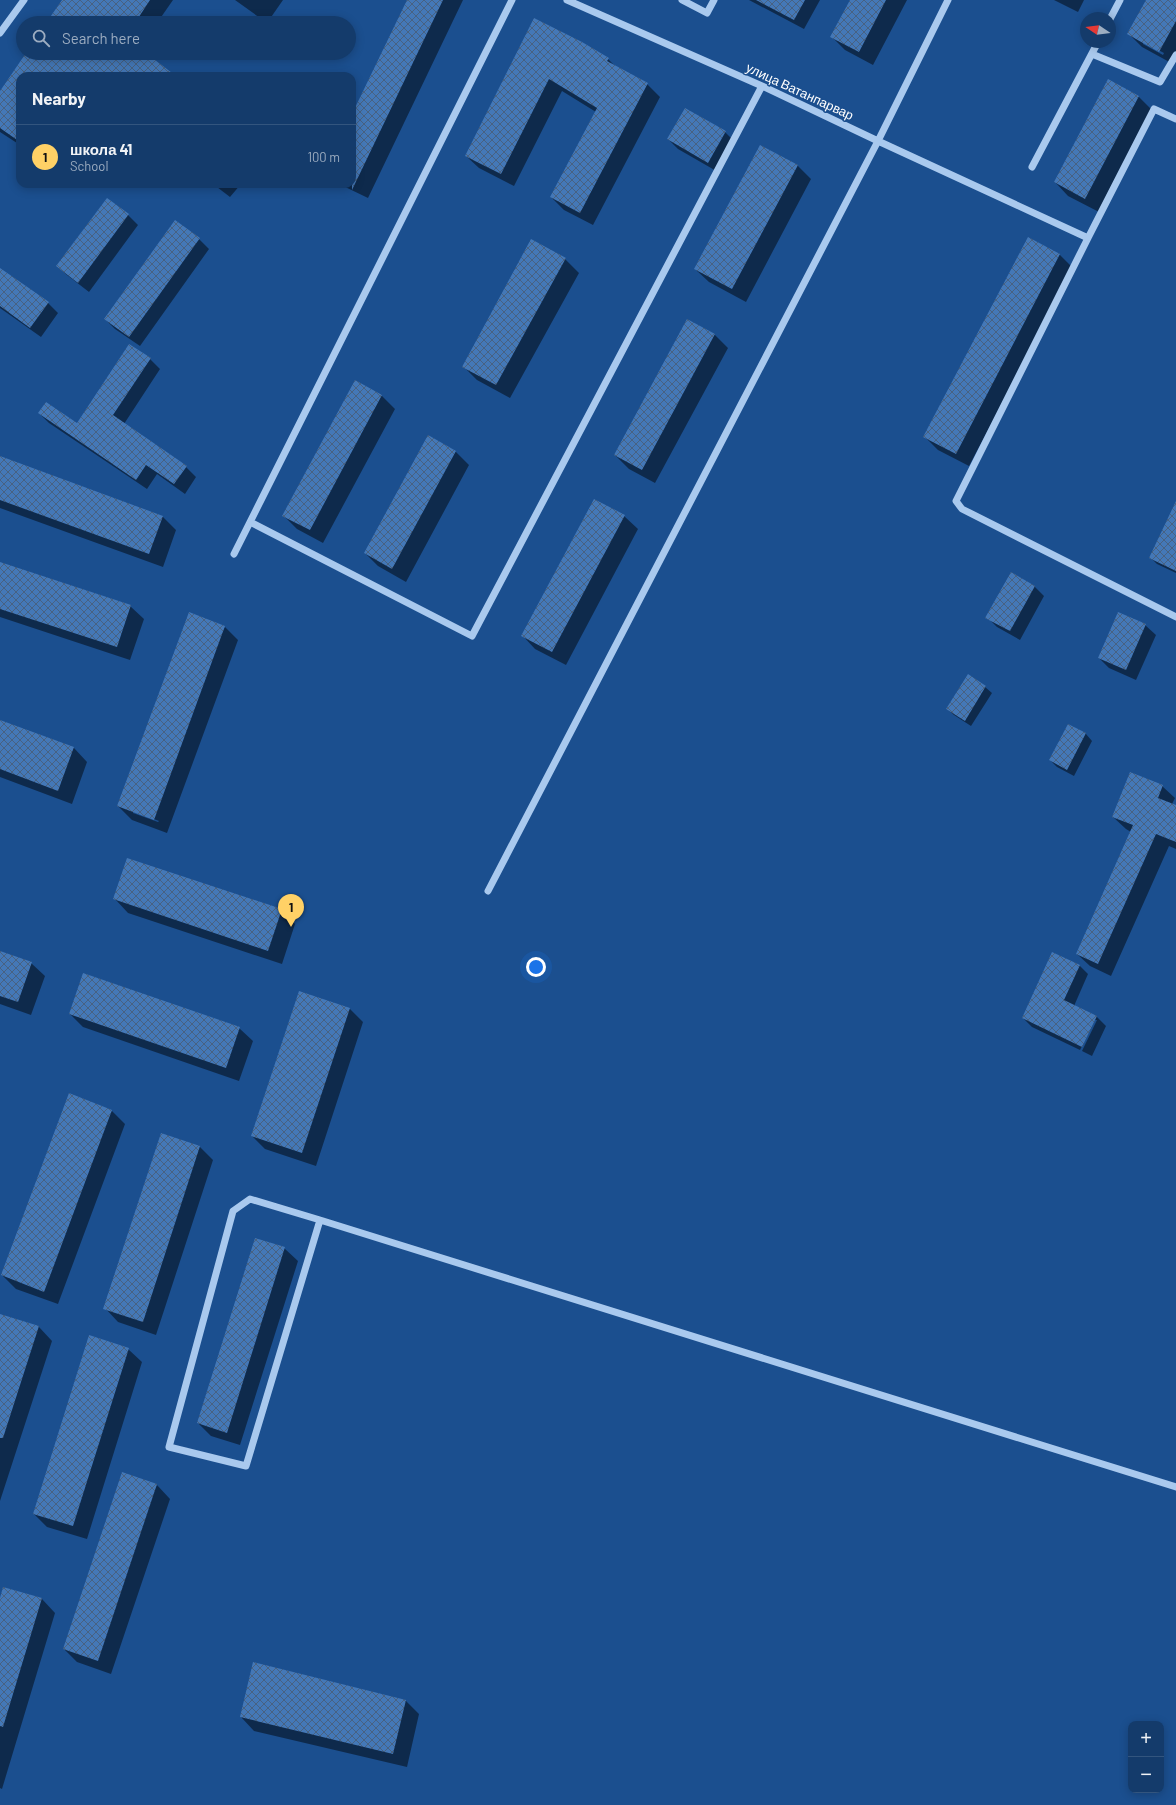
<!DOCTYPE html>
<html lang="en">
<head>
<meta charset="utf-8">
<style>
  :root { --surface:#143b6b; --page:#214673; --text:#f1f3f6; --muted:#9dadc1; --line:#33557e; --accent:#ffd166 }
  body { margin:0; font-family:Barlow,sans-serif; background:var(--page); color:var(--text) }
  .controls { position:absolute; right:12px; bottom:12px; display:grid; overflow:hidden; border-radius:8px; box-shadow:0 2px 10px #0003 }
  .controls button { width:36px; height:36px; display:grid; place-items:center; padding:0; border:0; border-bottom:1px solid var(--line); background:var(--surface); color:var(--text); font:20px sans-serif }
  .compass { position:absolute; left:1080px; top:12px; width:36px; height:36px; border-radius:50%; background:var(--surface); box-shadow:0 2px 10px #0003; rotate:283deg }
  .you { position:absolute; left:536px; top:967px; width:14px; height:14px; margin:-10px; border:3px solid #fff; border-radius:50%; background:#1a73e8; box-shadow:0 0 0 6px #1a73e833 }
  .badge { display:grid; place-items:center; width:26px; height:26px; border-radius:50%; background:var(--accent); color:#111; font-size:13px; font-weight:700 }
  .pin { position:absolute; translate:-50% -33px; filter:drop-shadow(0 1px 2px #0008) }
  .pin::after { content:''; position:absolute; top:21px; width:14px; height:12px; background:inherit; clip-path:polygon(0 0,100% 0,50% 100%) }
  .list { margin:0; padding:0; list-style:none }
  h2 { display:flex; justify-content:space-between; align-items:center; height:52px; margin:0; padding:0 16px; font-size:17px }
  h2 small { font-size:13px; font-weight:400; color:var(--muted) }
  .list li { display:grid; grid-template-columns:26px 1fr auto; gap:12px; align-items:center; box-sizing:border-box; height:64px; padding:0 16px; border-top:1px solid var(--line) }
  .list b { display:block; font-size:15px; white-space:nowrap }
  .list p { margin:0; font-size:13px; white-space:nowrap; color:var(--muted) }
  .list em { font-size:13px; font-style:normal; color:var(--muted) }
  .icon { flex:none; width:22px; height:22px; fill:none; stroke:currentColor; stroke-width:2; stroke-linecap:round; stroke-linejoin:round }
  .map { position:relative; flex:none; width:1176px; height:1805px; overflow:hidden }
  .search { position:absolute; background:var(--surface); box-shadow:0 2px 10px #0003; left:16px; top:16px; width:340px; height:44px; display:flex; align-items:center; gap:10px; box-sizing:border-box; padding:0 14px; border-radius:22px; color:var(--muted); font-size:15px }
  .panel { position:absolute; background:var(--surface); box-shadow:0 2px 10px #0003; left:16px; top:72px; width:340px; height:116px; border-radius:12px }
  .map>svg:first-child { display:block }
</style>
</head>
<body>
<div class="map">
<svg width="1176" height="1805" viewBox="0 0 1176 1805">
  <defs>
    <pattern id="building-cross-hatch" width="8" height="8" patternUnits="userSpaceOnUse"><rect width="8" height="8" fill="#4478b7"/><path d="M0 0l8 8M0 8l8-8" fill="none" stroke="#486282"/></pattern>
  </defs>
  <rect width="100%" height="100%" fill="#1b4f8f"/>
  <!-- shadow -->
  <path fill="#0007" fill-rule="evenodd" d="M63 0H173L157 23H47Z
    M235 0H283L267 23Z
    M408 0H463L368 198 339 184H352V116Z
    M749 0H820L804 29Z
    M851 0H907L873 65 845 50 832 37Z
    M1054 0H1084L1078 12Z
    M1147 0H1176V58L1173 64 1142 47 1129 34ZM1143 42 1164 53 1163 55 1143 44Z
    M535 19 608 59 616 67 647 84 660 97 593 225 564 210 551 197 596 112 562 91 514 186 479 168 466 156Z
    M27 53H145L174 76H20V145L0 132V92Z
    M1108 80 1139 97 1152 110 1099 212 1068 196 1055 182Z
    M725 132 735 142 718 172 678 149 668 139Z
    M761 146 798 166 811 179 746 302 709 282 695 269Z
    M213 184H241L230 197Z
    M107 199 128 215 138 225 89 292 67 275 57 265Z
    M1029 238 1060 255 1073 268 969 466 938 450 924 436Z
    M199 239 209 249 140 346 115 329 105 319Z
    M565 259 579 273 510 398 477 380 463 366Z
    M0 269 48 303 58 313 41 337 0 308Z
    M714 334 728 348 655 483 629 469 615 455Z
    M150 359 160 369 124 424 186 467 196 477 185 494 157 474 147 489 49 423 39 413 77 424Z
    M355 381 382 396 395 409 323 543 297 529 283 515Z
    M455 451 469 465 406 582 378 566 365 553Z
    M0 458 163 517 176 530 163 567 0 508Z
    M624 516 638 529 566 665 535 649 522 635Z
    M1176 519V573L1157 564 1150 557Z
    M0 563 130 606 144 619 130 660 0 617Z
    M1034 586 1044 596 1020 640 997 627 987 617Z
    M1145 625 1156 635 1136 680 1109 668 1099 658Z
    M225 627 238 640 167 833 132 820 118 806ZM133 811 159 821 158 822 133 813Z
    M985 687 992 693 971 726 954 715 947 709Z
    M0 721 74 748 87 762 72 804 0 777Z
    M1069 725 1086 734 1092 741 1074 776 1057 767 1050 760Z
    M1162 786 1175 798 1172 804 1176 806V849L1169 846 1111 976 1090 966 1077 954 1131 832 1126 829 1113 817Z
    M128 859 282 910 295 924 282 964 128 913 115 899Z
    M0 952 31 963 45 976 31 1015 0 1004Z
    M1079 965 1088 974 1074 1006 1097 1017 1106 1026 1092 1056 1082 1051 1097 1020H1095L1080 1050 1032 1027 1023 1018Z
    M300 992 350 1009 363 1022 316 1166 265 1149 252 1136Z
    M70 1014 239 1028 253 1041 239 1081 83 1027Z
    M112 1111 125 1124 58 1304 16 1289 2 1275Z
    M162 1134 200 1147 213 1160 156 1335 118 1322 105 1308Z
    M284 1248 298 1261 240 1445 211 1436 198 1423Z
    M0 1315 39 1327 52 1341 0 1501Z
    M128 1349 142 1362 87 1539 47 1527 34 1514Z
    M157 1485 170 1499 111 1674 77 1662 64 1649Z
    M4 1588 42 1599 55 1613 2 1789 0 1788V1601Z
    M254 1664 406 1701 419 1714 407 1767 254 1731 241 1717Z"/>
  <!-- building -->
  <path fill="url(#building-cross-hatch)" d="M62 0H150L135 23H46Z
    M407 0H443L352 190V114Z
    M756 0H805L794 20Z
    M850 0H886L859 52 830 37Z
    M1146 0H1176V21L1159 52 1127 34Z
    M534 18 582 42 609 58 607 61 648 83 580 213 550 197 597 108 549 79 501 174 465 156Z
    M26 53H146L176 76H20V142L0 128V91Z
    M1108 79 1139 96 1085 199 1054 182Z
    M685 108 726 131 708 163 667 139Z
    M760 145 798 165 732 289 694 269Z
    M107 198 129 214 78 283 56 266Z
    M175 220 200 238 129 337 104 319Z
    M1028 237 1060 254 956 454 923 437Z
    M531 239 566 258 496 385 462 367Z
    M0 268 49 302 30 328 0 306Z
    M687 319 715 334 642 470 614 455Z
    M129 344 151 358 113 415 187 466 174 484 146 465 136 480 38 413 46 402 77 423Z
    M355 380 382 395 310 530 282 516Z
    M428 435 456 451 392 569 364 553Z
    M0 456 163 516 149 554 0 500Z
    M594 499 625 515 552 652 521 636Z
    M1176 501V571L1149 558Z
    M0 562 131 605 117 647 0 609Z
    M1011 572 1035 586 1010 631 985 618Z
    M189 612 225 626 154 820 117 806Z
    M1118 612 1146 624 1126 670 1098 658Z
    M968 674 986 686 965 721 946 709Z
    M0 720 74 747 58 791 0 769Z
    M1068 724 1086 733 1067 770 1049 760Z
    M1130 772 1163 785 1158 798 1176 805V842L1156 834 1098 964 1076 954 1133 825 1112 817Z
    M127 858 282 909 268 951 113 899Z
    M0 951 32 962 18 1002 0 996Z
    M1052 952 1080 965 1064 1000 1097 1016 1082 1047 1022 1018Z
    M83 973 240 1027 226 1068 69 1014Z
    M299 991 350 1008 302 1153 251 1136Z
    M69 1093 112 1110 44 1292 1 1275Z
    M161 1133 200 1146 143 1322 103 1309Z
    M255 1238 285 1247 227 1433 197 1423Z
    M0 1314 39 1326 3 1438H0Z
    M89 1335 129 1348 73 1526 33 1514Z
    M122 1472 157 1484 98 1661 63 1649Z
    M3 1587 42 1598 3 1727 0 1726V1598Z
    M253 1662 406 1700 393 1754 240 1717Z"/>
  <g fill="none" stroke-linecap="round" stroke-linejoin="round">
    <!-- minor -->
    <path stroke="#a9c9ee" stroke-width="7" d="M567 0 762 86 878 141 948 0
      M682 0 707 13 714 0
      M1110 19 1120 0
      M0 33 24 0
      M1092 54 1160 82 1176 55
      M1032 167 1098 42
      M1088 238 956 501 962 509 1176 617
      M250 522 472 636 762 86
      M234 554 512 0
      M488 891 878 141 1088 238 1154 109 1176 119
      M320 1220 246 1466 169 1447 233 1211 250 1199 320 1220 1176 1487"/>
  </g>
  <g text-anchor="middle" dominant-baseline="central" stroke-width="3" stroke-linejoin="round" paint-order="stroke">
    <!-- street labels -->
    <g font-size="13" fill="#fff" stroke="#1b4f8f">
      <text transform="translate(800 91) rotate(25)">улица Ватанпарвар</text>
    </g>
  </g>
</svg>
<div class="controls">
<button>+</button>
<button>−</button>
</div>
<svg class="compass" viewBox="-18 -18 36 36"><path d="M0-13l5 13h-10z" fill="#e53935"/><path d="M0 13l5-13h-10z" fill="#9dadc1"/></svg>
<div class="you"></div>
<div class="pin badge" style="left:291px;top:927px">1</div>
<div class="search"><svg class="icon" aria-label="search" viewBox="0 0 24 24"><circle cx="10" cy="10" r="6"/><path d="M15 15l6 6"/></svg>Search here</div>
<section class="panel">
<h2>Nearby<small></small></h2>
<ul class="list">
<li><span class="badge">1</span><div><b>школа 41</b><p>School</p></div><em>100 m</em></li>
</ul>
</section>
</div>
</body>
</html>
